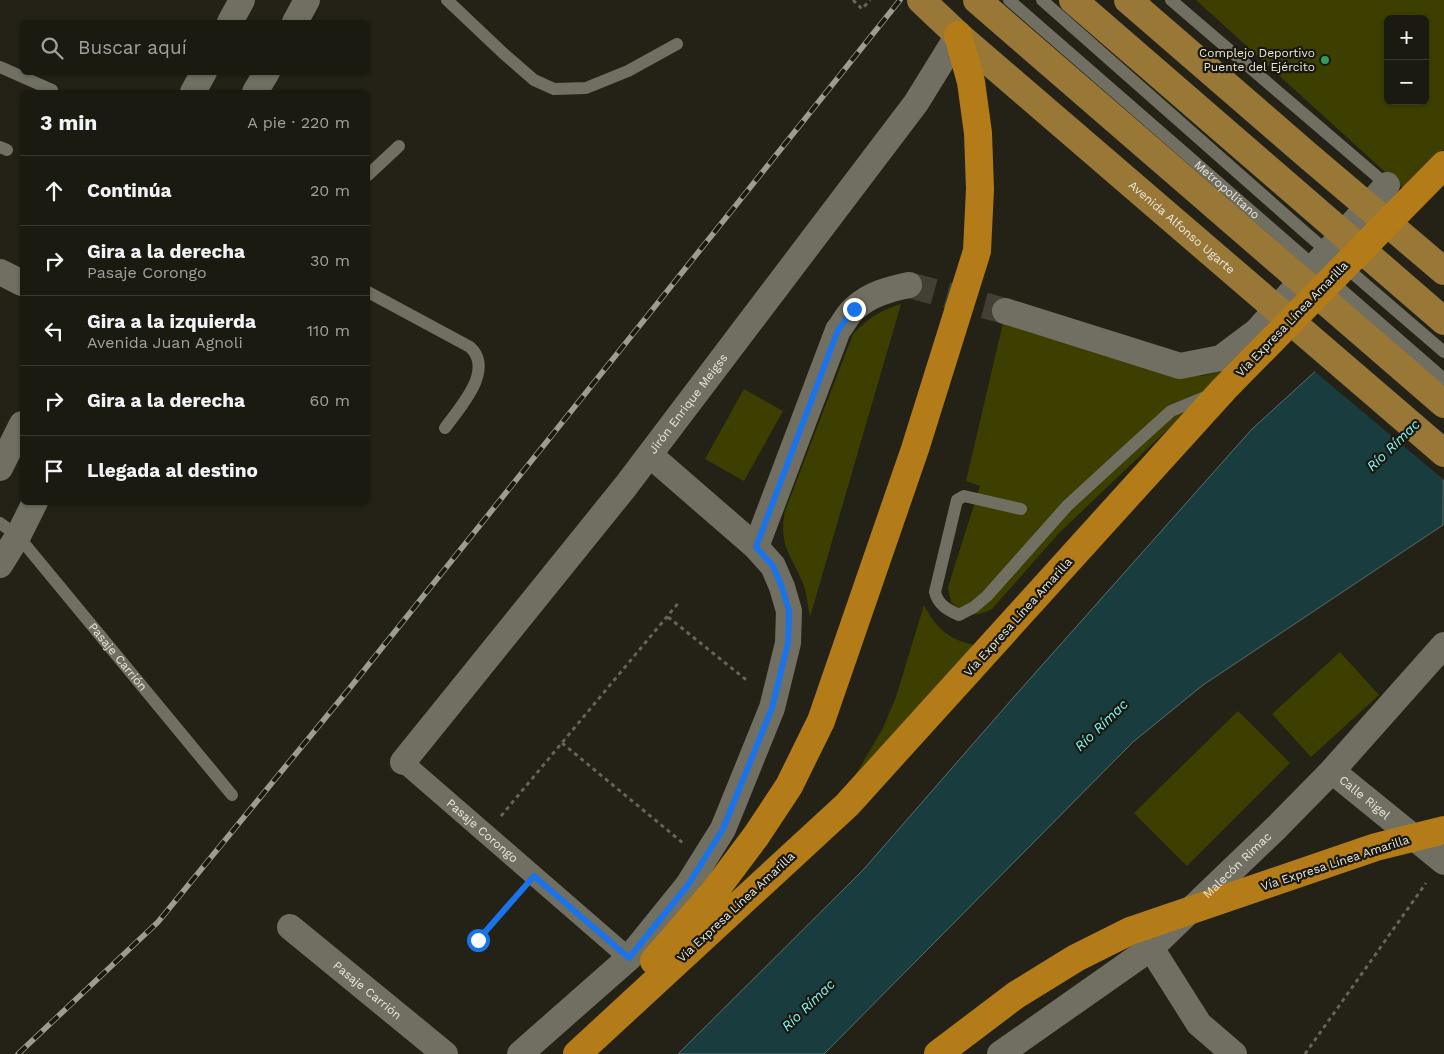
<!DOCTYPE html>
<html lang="es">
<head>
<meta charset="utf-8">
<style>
  :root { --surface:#1b1a10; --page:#242319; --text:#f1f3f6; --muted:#a0a19f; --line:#393830 }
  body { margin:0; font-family:"Work Sans",sans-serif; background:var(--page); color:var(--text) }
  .controls { position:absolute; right:15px; top:15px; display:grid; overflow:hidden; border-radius:8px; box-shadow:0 1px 4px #0004 }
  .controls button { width:45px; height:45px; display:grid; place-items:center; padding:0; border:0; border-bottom:1px solid var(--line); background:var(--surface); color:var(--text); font:25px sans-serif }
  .stop { position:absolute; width:15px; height:15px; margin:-11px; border:4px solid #1a73e8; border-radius:50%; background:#fff }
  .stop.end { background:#1a73e8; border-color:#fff; box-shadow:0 1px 5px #0008 }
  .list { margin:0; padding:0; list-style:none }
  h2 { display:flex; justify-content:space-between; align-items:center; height:65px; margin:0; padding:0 20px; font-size:21px }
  h2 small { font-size:16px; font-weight:400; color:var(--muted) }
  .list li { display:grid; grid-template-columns:32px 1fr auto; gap:15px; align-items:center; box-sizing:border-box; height:70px; padding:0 20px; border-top:1px solid var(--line) }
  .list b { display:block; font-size:19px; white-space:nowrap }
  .list p { margin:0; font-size:16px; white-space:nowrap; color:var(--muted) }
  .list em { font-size:16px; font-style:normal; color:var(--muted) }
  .icon { flex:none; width:28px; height:28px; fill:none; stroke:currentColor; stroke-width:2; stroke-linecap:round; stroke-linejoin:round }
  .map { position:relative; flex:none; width:1444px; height:1054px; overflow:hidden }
  .search { position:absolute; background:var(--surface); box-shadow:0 1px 4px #0004; left:20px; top:20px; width:350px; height:55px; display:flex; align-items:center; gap:12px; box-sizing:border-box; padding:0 18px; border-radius:8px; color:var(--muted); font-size:19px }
  .panel { position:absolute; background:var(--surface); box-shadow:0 1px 4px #0004; left:20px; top:90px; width:350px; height:415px; border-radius:8px }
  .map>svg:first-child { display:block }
</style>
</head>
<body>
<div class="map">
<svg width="1444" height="1054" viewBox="0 0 1444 1054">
  <rect width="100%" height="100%" fill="#242216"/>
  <!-- green -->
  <path fill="#3c3f00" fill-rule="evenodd" d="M1196 0H1444V149L1406 191ZM1388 19H1425V101H1388Z
    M901 304 810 617C808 607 807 595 804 586 792 555 778 547 785 511L853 334C869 318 879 311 901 304Z
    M1003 323 1158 369 1202 376 1235 368 1185 413 1058 534 992 609C972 618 968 616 951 602L948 587 980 486 966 481Z
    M744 389 783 411 744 481 705 459Z
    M924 605C936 628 948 639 974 645L847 789 882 730 896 697Z
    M1340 652 1379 695 1311 757 1272 714Z
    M1238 711 1290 763 1187 866 1134 813Z"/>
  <!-- water -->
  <path fill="#193c3f" stroke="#57706f" d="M1444 254 1443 525 1203 685 1133 742 824 1054H678L864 869 1013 698 1252 429Z"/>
  <!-- pier -->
  <path fill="#242216" d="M1444 252V480L1313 370Z"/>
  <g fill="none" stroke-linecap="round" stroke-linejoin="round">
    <!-- minor-tunnel -->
    <path stroke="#424034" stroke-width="26" stroke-dasharray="26 13" stroke-linecap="butt" d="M909 285 1005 311"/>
    <!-- path -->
    <path stroke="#66645a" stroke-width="3" stroke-dasharray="4 4" stroke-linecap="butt" d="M853 0 862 9 870 0
      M668 617 749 682
      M562 743 683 843
      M501 816 680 601
      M478 940 519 893
      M1305 1054 1426 883"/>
    <!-- service -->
    <g stroke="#716f61" stroke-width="12">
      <path d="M447 0 503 53 534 80 554 89 586 88 628 71 677 44"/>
      <path id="s1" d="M1009 0 1444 379"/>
      <path d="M1042 0 1307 234 1444 352"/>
      <path d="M1171 0 1387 185"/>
      <path d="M0 67 52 90"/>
      <path d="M0 147 7 150"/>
      <path d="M368 175 399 146"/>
      <path d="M368 292 470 347C495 370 460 407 445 428"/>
      <path d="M1021 509 964 496 957 500 935 592C938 605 948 610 959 615L974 607 987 596 1067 506 1129 449 1171 411 1210 395"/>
      <path id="s2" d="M0 523 18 536 232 795"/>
    </g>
    <!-- pedestrian -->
    <path stroke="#716f61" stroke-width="20" id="s3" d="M403 762 629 958"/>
    <!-- minor -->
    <g stroke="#716f61" stroke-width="26">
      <path d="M230 22 242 0"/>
      <path d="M295 22 307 0"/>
      <path d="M193 92 204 72"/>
      <path d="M255 92 267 72"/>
      <path d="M0 272 22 283"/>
      <path d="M1005 311 1180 366 1221 358 1257 331 1387 185"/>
      <path d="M0 468 22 424"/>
      <path d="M756 547 838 330C844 323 848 313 855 308 870 294 890 289 909 285"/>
      <path d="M0 565 18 536 35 502"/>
      <path id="s4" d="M403 762 625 487 916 103 958 35"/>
      <path id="s5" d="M1332 771 1444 862"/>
      <path id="s6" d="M290 927 445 1054"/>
      <path d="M1151 948 1199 1024 1234 1054"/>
      <path d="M520 1054 629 958 688 885 723 829 772 708 788 643 789 611 782 587 773 566 756 547 650 455"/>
      <path id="s7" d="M1000 1054 1151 948 1277 827 1332 771 1444 645"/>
    </g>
    <!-- primary -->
    <g stroke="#997736" stroke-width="28">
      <path id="s8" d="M921 0 958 35 1444 453"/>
      <path d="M977 0 1444 404"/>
      <path d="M1073 0 1444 321"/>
      <path d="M1128 0 1306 154 1444 271"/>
    </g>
    <!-- motorway -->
    <path stroke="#b47c19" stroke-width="28" d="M654 961 714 892 756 836 789 786 821 721 915 449 977 251 980 189 978 133 971 82 958 35
      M577 1054 847 805 1224 389 1444 165
      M938 1054 1016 995 1076 958 1130 931 1376 847 1444 830"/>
    <!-- rail casing -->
    <g stroke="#9d9c93" stroke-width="5.5">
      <path id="rail" d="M18 1054 158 922 349 689 900 0"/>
    </g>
    <!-- rail -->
    <use href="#rail" stroke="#1a180d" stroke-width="4" stroke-dasharray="11" stroke-linecap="butt"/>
  </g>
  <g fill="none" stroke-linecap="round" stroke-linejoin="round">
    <!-- route -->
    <path stroke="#1a73e8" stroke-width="6" d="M478 940 534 876 629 958 688 885 723 829 772 708 788 643 789 611 782 587 773 566 756 547 838 330 854 309"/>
  </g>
  <!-- markers -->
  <circle fill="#2e9e5b" stroke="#1a180d" stroke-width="2" cx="1325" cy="60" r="5"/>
  <g text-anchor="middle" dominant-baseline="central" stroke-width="4.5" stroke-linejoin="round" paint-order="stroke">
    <!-- poi labels -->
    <g font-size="12" fill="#e9e8e0" stroke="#1a180d" text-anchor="end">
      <text x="1315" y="53">Complejo Deportivo<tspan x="1315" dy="14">Puente del Ejército</tspan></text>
    </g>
    <!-- street labels -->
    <g font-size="12" fill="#e9e8e0" stroke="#1a180d">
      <text stroke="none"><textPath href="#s1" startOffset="289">Metropolitano</textPath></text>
      <text stroke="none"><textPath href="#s8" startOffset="346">Avenida Alfonso Ugarte</textPath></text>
      <text transform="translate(1292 319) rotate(-46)">Vía Expresa Línea Amarilla</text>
      <text stroke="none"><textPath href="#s4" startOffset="458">Jirón Enrique Meigss</textPath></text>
      <text transform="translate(1018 617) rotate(-48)">Vía Expresa Línea Amarilla</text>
      <text stroke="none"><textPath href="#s2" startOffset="179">Pasaje Carrión</textPath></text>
      <text stroke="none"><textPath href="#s5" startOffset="42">Calle Rigel</textPath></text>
      <text stroke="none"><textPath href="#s3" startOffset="105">Pasaje Corongo</textPath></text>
      <text transform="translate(1335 863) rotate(-18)">Vía Expresa Línea Amarilla</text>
      <text stroke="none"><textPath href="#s7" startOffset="304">Malecón Rimac</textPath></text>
      <text transform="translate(736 907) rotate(-43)">Vía Expresa Línea Amarilla</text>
      <text stroke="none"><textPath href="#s6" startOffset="100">Pasaje Carrión</textPath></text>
    </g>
    <!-- water labels -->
    <g font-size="14" font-style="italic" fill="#81f5fc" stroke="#1a180d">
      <text transform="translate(1393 445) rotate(-44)">Río Rímac</text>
      <text transform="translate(1101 725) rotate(-44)">Río Rímac</text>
      <text transform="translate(808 1005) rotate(-44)">Río Rímac</text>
    </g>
  </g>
</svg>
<div class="controls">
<button>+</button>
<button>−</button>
</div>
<div class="stop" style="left:478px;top:940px"></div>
<div class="stop end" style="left:854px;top:309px"></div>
<div class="search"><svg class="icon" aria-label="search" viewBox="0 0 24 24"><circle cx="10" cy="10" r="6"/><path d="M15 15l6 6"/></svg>Buscar aquí</div>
<section class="panel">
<h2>3 min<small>A pie · 220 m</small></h2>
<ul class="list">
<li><svg class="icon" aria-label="ahead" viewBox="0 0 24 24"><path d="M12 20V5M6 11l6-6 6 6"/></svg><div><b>Continúa</b></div><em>20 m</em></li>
<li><svg class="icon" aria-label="right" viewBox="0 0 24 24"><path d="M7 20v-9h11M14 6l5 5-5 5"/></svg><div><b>Gira a la derecha</b><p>Pasaje Corongo</p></div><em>30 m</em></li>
<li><svg class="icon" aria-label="left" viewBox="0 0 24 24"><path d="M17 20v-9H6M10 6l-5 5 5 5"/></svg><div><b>Gira a la izquierda</b><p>Avenida Juan Agnoli</p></div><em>110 m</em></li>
<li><svg class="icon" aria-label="right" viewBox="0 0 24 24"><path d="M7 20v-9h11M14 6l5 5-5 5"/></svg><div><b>Gira a la derecha</b></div><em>60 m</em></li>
<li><svg class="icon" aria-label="arrive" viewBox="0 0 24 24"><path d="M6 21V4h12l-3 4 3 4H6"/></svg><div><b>Llegada al destino</b></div></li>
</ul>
</section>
</div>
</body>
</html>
